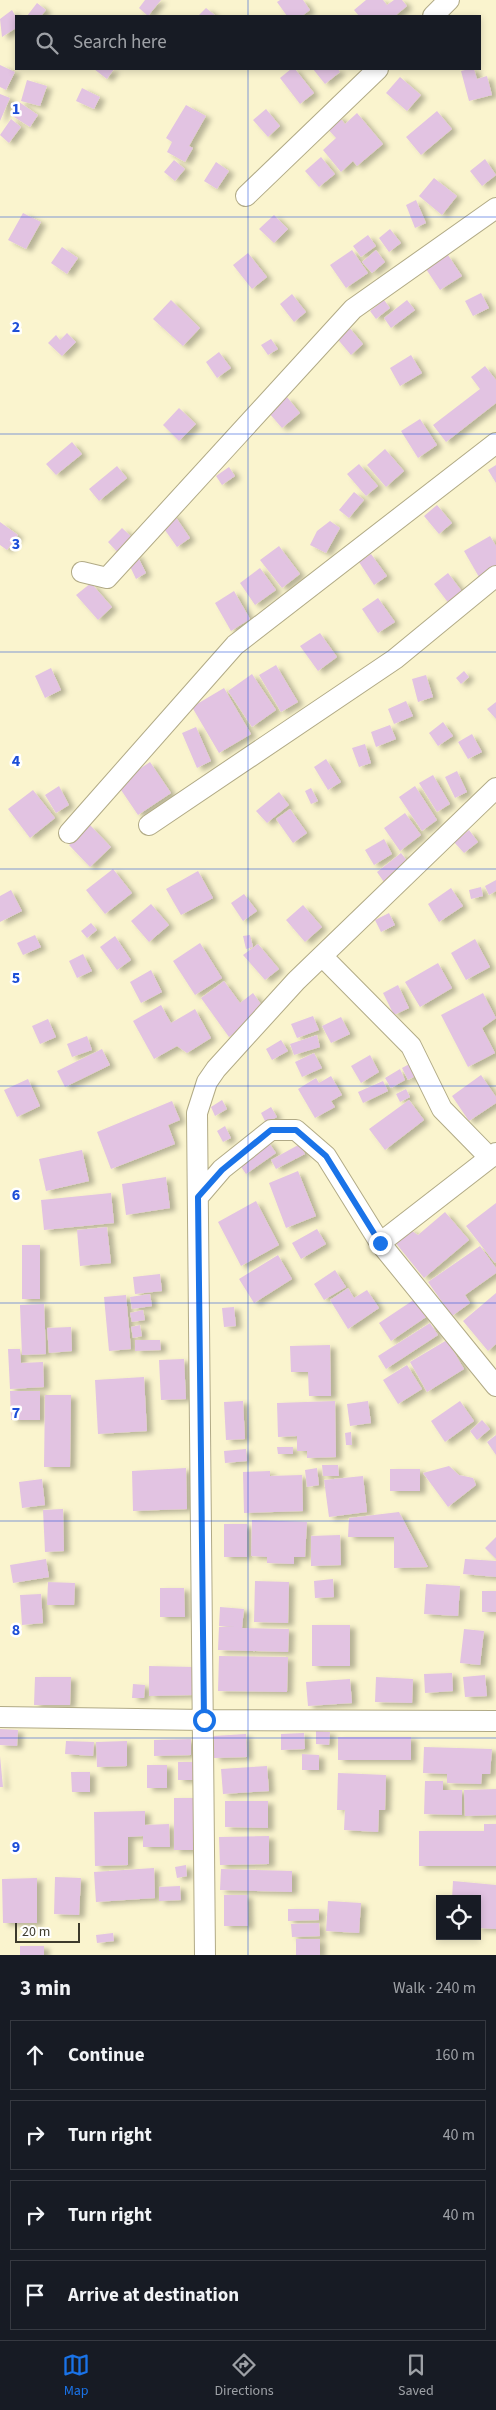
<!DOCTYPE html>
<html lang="en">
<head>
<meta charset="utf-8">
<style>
  :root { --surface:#171b24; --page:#20242c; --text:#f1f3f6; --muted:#9ea1a6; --line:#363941; --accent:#1a73e8 }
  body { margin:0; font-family:"Source Sans 3",sans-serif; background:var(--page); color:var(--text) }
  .controls { position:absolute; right:15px; bottom:15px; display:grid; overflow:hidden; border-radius:0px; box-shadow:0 2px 8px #0003 }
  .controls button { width:45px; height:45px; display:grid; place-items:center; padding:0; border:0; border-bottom:1px solid var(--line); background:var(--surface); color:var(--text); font:25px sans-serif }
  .scale { position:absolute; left:15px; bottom:12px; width:65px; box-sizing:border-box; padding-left:5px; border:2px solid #3d3a2b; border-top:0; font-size:14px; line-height:18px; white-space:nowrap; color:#3d3a2b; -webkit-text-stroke:4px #fff; paint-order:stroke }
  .stop { position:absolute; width:15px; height:15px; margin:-11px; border:4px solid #1a73e8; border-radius:50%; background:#fff }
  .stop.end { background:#1a73e8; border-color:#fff; box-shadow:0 1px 5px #0008 }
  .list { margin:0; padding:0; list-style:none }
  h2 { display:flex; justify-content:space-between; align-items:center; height:65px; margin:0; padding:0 20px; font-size:21px }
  h2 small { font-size:16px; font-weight:400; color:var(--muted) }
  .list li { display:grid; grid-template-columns:32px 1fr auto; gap:15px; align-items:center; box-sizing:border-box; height:70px; margin:0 10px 10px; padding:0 10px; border:1px solid var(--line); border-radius:0px }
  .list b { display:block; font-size:19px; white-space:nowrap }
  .list em { font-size:16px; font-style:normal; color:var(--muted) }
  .icon { flex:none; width:28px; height:28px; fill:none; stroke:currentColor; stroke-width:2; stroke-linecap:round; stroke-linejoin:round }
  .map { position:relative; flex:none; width:496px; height:1955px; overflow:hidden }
  .search { position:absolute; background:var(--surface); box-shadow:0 2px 8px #0003; left:15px; right:15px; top:15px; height:55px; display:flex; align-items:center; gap:12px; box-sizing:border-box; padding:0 18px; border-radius:0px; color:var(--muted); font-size:19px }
  .sheet { height:385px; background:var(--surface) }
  nav { display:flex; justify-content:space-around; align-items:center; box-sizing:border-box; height:70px; border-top:1px solid var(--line); background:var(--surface); font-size:14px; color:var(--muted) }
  nav a { display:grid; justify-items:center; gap:2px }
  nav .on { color:var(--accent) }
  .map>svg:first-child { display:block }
</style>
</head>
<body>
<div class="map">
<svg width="496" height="1955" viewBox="0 0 496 1955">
  <defs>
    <filter id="shadow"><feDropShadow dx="5.5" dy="3" stdDeviation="2.5" flood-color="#0004"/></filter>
  </defs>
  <rect width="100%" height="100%" fill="#faf4ce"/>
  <!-- building -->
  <path fill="#e2c3e2" filter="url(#shadow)" d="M145 0H161L148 16 139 8Z
    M280 0H303L310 10 302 16H287L277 2Z
    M366 0H383L387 5 394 0H402L407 6 395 16H359L354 10Z
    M37 3 46 10 41 16H27Z
    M206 8 216 16H198Z
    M12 10 16 17V28L2 37 0 19Z
    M0 65 15 72 6 90 0 87Z
    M94 69H114L107 79Z
    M291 69H295L314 93 300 104 280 78Z
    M313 69H338L340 72 325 84Z
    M469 69H474L477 79 487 76 492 95 469 101 461 71Z
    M400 77 421 95 407 111 386 93Z
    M27 80 47 86 40 106 21 101Z
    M82 88 100 97 94 109 76 101Z
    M0 94 10 98 0 121Z
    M19 102 38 115 30 127 11 115Z
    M186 105 206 116 189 146 193 148 185 162 167 152 172 142 166 138Z
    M266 109 280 126 268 137 253 120Z
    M437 111 452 129 421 155 406 137Z
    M357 113 383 144 357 166 353 161 341 172 323 150 336 138 325 126 338 115 345 124Z
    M11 119 21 127 9 143 0 135Z
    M321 157 335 174 319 187 305 171Z
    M485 159 496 175 482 186 470 171Z
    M174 160 185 169 175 181 164 172Z
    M216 162 229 171 217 189 204 181Z
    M434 178 457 196 442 215 419 196Z
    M416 200 426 223 415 228 406 205Z
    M23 213 41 222 26 249 8 240Z
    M274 215 288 229 274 243 259 229Z
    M390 229 401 243 389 252 379 238Z
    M368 235 376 246 361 257 353 246Z
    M62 247 78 258 67 274 51 263Z
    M352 250 368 273 346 288 330 265Z
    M376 250 385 262 372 273 362 262Z
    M248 253 267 277 252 289 233 265Z
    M448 255 462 276 440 290 426 269Z
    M481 293 489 308 473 316 465 301Z
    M292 294 306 312 294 322 280 304Z
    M171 300 200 328 183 346 153 319Z
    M384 300 390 308 376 319 370 311Z
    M407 300 415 310 391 328 384 318Z
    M348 326 363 344 351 355 335 336Z
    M67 333 76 342 62 356 48 343 56 335 60 340Z
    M271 339 278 349 268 355 261 345Z
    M219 352 231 368 217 378 206 362Z
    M411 355 422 373 400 386 390 368Z
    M485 366 496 380V403L446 442 433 425 480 389 471 377Z
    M287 397 300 413 282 428 269 413Z
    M179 408 196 424 179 441 163 425Z
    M420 419 437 445 418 458 401 431Z
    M72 442 82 454 56 475 46 464Z
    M385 449 404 471 386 487 367 465Z
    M359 464 378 486 366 496 347 474Z
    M496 465V483L488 470Z
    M117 466 127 478 99 501 89 489Z
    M229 467 235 476 222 485 216 476Z
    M354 492 364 500 349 518 339 510Z
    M437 505 452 523 439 534 424 516Z
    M173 513 190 538 177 547 160 523Z
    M330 521 340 528 326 553 310 545 317 531Z
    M0 522 18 535 7 550 0 545Z
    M122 528 137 542 122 557 108 542Z
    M490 536 496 546V568L479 577 464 551Z
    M279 546 300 574 282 588 260 560Z
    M136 553 146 573 136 579 127 560Z
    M371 554 387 576 374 585 359 562Z
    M260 568 276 590 255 605 240 583Z
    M448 573 464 594 450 605 434 584Z
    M91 583 112 607 98 620 76 595Z
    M234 591 250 619 231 631 215 603Z
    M378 598 395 622 378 633 362 609Z
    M320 633 337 657 318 671 300 646Z
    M276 665 298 702 281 712 259 675Z
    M51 668 61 690 45 698 35 676Z
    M464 671 469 677 461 684 456 678Z
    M252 674 276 710 252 727 228 691Z
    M426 675 433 697 418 702 412 679Z
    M224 688 251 734 219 753 192 707Z
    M406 701 413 716 394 724 388 709Z
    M496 702V719L487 709Z
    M443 722 453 736 438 746 429 733Z
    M390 725 396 739 376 747 371 732Z
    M196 727 211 761 197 768 182 733Z
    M472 734 482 752 468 759 458 742Z
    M365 744 371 763 359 767 352 748Z
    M326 759 341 782 328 790 314 767Z
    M150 762 171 793 138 815 117 784Z
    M457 771 467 792 455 798 445 777Z
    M433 775 450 804 437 812 419 783Z
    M59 786 69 805 56 813 45 795Z
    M415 786 437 820 422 831 399 797Z
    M311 788 318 801 311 804 305 791Z
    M33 790 55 818 30 838 8 809Z
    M279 792 289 805 267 823 256 811Z
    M290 809 307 833 293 843 276 819Z
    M405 813 421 835 400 851 384 828Z
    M90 825 111 847 90 867 69 845Z
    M469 830 478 842 464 853 454 842Z
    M384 839 392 854 374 865 365 850Z
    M401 853 408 862 384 882 377 872Z
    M113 869 132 893 105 914 86 890Z
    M198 871 213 898 181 915 166 889Z
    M496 880V891L489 895 485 886Z
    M481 887 483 896 471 899 469 890Z
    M451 888 463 906 439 922 428 904Z
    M11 890 22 911 0 922V896Z
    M244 894 257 911 243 921 231 903Z
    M151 904 169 925 149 942 131 921Z
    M303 905 322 927 305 942 286 920Z
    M389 913 395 925 381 932 375 920Z
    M91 923 97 930 87 938 81 931Z
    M35 935 41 947 23 955 17 943Z
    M250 935 253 947 246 949 243 936Z
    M115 936 131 960 117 970 100 947Z
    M475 939 490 967 466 980 451 953Z
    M200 943 222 978 195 995 173 961Z
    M258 944 279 969 265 980 243 955Z
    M83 954 92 971 77 978 69 961Z
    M438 963 452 988 420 1007 405 982Z
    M151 970 162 992 141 1003 130 982Z
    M224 981 240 1003 253 993 266 1011 229 1037 201 998Z
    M398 985 409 1008 394 1015 383 993Z
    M483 993 496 1018 482 1028 495 1053 468 1067 441 1015Z
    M161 1005 171 1023 195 1009 211 1038 187 1053 177 1046 154 1059 133 1021Z
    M313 1016 319 1030 297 1038 291 1024Z
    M341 1017 350 1034 331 1043 322 1026Z
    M48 1019 56 1037 40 1044 32 1026Z
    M317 1035 320 1047 294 1055 290 1044Z
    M87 1036 92 1050 72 1057 67 1044Z
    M281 1040 288 1051 272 1060 266 1049Z
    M102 1049 110 1065 65 1087 57 1071Z
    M314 1053 322 1068 302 1077 295 1062Z
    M370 1055 379 1072 361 1083 351 1066Z
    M413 1062 419 1074 408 1080 402 1068Z
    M400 1069 405 1080 391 1088 385 1078Z
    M481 1075 496 1097V1103L469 1121 452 1096Z
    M331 1076 342 1095 331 1101 335 1107 315 1118 298 1089 316 1078 319 1083Z
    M28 1079 40 1106 17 1117 4 1090Z
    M383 1081 388 1091 363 1103 358 1092Z
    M406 1089 410 1097 400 1102 396 1094Z
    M222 1100 227 1109 215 1116 211 1107Z
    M409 1100 424 1120 385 1150 369 1129Z
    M172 1101 180 1120 168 1125 175 1144 111 1169 97 1132Z
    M271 1107 277 1117 266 1123 261 1113Z
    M225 1126 231 1138 223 1142 217 1131Z
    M267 1140 276 1153 246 1174 237 1161Z
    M300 1144 305 1154 276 1169 271 1160Z
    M82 1150 89 1181 46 1191 39 1159Z
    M298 1171 316 1216 286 1228 269 1183Z
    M166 1177 170 1208 126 1215 122 1184Z
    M111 1193 114 1223 44 1230 41 1200Z
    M256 1201 279 1245 241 1266 218 1222Z
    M496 1203V1262L495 1263 466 1226Z
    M445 1212 469 1240 424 1278 394 1241 409 1229 418 1235Z
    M107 1227 111 1263 80 1266 77 1230Z
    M317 1229 326 1244 301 1259 292 1243Z
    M22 1245H40V1299H22Z
    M480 1246 496 1268V1273L465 1295 470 1303 452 1316 428 1282Z
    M278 1255 292 1279 254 1303 239 1279Z
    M335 1270 346 1287 324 1300 314 1284Z
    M160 1274 162 1291 135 1294 133 1277Z
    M348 1288 354 1298 367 1290 379 1308 348 1329 330 1300Z
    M496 1293V1344L488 1351 463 1321Z
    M150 1294 152 1306 132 1309 130 1297Z
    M126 1295 131 1349 109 1351 104 1297Z
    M415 1299 426 1317 391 1341 379 1323Z
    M44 1304 46 1354 22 1355 20 1305Z
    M234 1307 236 1326 224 1327 222 1308Z
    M143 1310 145 1320 132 1322 130 1313Z
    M430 1323 438 1335 386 1369 378 1356Z
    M140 1325 142 1336 133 1338 131 1327Z
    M71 1327 72 1351 49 1353 47 1328Z
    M135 1340H160L161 1350 135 1351Z
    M447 1340 464 1369 427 1392 410 1362Z
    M330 1345 331 1396H309L308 1372H291L290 1346Z
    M8 1349H20L21 1363 43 1362 44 1387 10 1389Z
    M184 1359 186 1399 161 1400 159 1360Z
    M407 1365 422 1389 398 1404 383 1380Z
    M144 1377 147 1431 98 1434 95 1380Z
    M10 1391H40V1420H11Z
    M45 1395H71L70 1467H44Z
    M243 1401 245 1439 226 1440 224 1402Z
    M335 1401 336 1457 307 1458V1451H297V1436L278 1437 277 1403Z
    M368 1401 371 1423 350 1426 347 1404Z
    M460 1401 474 1421 445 1442 431 1421Z
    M482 1420 490 1429 477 1440 470 1431Z
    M351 1432 352 1445H346L345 1433Z
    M496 1435V1455L487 1442Z
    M277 1447H293V1454H278Z
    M246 1449 247 1461 225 1463 224 1451Z
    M322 1465H338L339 1476H323Z
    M449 1466 459 1475 473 1478 476 1485 448 1507 423 1473Z
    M186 1468 187 1509 133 1511 132 1471Z
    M317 1468 319 1485 307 1487 305 1470Z
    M390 1469H420V1491H390Z
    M270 1471V1476L302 1475 303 1511 244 1513 243 1472Z
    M363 1476 367 1512 329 1517 324 1480Z
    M42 1479 45 1505 22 1508 19 1482Z
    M63 1509 64 1551 45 1552 43 1510Z
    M399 1512 428 1567 394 1568V1537H348L349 1518Z
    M252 1520 307 1522 305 1557H294V1564L267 1563V1557L251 1556Z
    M224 1524H247V1557H224Z
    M340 1535 341 1565 311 1566V1536Z
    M496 1537V1559L485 1548Z
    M46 1559 49 1577 13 1583 10 1565Z
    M465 1559 496 1561V1577L463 1574Z
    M333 1579 334 1597 315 1598 314 1581Z
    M255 1581 289 1582 288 1623 254 1622Z
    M48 1582 75 1583 74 1605H47Z
    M426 1584 460 1586 458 1616 424 1614Z
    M160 1588H184L185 1617H160Z
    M482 1591H496V1612H482Z
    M41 1594 43 1623 22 1625 20 1595Z
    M220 1607 244 1609 242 1628 289 1629 288 1652 218 1650 219 1627H234L219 1626Z
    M312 1625H350V1666H312Z
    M464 1629 484 1631 480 1665 460 1663Z
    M219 1656 288 1657 287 1692 218 1691Z
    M149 1666 194 1667 193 1695 149 1696Z
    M452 1673 453 1691 425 1693 424 1674Z
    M485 1675 487 1696 465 1697 463 1677Z
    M35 1677H71L70 1705H34Z
    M376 1677 413 1679 412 1703 375 1702Z
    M350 1679 352 1703 308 1706 306 1682Z
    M133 1684 145 1685 144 1698H132Z
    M0 1729 18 1730 17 1746 0 1745Z
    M316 1731 330 1732 329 1745 316 1744Z
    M304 1733 305 1749 281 1750V1734Z
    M246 1734 247 1757 214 1758 213 1736Z
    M338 1737H411V1760H338Z
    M191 1739V1755L154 1756V1740Z
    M66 1741 94 1742 93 1756 65 1754Z
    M127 1741V1766L97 1767 96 1742Z
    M424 1747 492 1749 490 1774H482L481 1784 447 1783V1774L423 1773Z
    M302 1754 319 1755V1770H302Z
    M0 1756 3 1787H0Z
    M178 1762H193V1780H178Z
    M147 1765H167V1788H147Z
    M267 1766 269 1791 223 1794 221 1769Z
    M71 1772H90V1792H72Z
    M338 1773 386 1775 385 1810H379L378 1832 344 1830 345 1810H337Z
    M425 1781H443V1790H462V1815L424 1814Z
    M496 1789V1815L465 1816 464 1790Z
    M174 1798H195L196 1850H174Z
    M225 1801H268V1828L225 1827Z
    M145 1811V1825L169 1824 170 1847H143V1836L128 1837V1865L95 1866 94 1812Z
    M484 1824H496V1866H419V1831H484Z
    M269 1836V1864L220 1865 219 1837Z
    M186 1865 187 1876 177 1878 175 1867Z
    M154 1868 155 1898 96 1902 94 1872Z
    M221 1869 292 1871V1892L220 1890Z
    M55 1877 81 1878 79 1915 54 1914Z
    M37 1878V1923H3L2 1879Z
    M453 1881 496 1885V1929L477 1928V1899H452Z
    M180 1886 181 1900 159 1901V1887Z
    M224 1895H247L248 1926H224Z
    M328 1901 361 1903 359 1933 326 1931Z
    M288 1909H319V1920L288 1921Z
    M319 1923 320 1936 292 1937 291 1924Z
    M113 1933 114 1941 97 1943 96 1935Z
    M296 1939H320V1955H296Z
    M20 1946H44V1955H20Z"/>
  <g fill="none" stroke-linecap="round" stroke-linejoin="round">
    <!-- street casing -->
    <g stroke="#b1aa86" stroke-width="22">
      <path id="street" d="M433 16 449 0
        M246 196 378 69
        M82 572 107 578 353 309 496 208
        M149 825 395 659 496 576
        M69 833 235 645 496 443
        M322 956 411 1046 442 1109 490 1158
        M198 1197 222 1169 271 1130H296L326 1156 380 1243 496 1386
        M380 1243 496 1153
        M0 1717 204 1720 496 1721
        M205 1955 197 1113 207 1082 216 1069 296 981 496 788"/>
    </g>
    <!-- street -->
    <use href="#street" stroke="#fff" stroke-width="20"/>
  </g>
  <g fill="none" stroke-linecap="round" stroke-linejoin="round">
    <!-- route -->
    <path stroke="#1a73e8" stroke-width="6" d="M204 1720 198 1197 222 1170 271 1130H296L326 1156 380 1243"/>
  </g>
  <!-- grid -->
  <path fill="none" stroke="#1d4ed8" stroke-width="1" stroke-opacity="0.55" d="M248 0V16M248 69V1955M0 217H496M0 434H496M0 652H496M0 869H496M0 1086H496M0 1303H496M0 1521H496M0 1738H496"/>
  <g font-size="16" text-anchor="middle" font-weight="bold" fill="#1d4ed8" stroke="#fff" stroke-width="5" stroke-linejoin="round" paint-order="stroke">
    <text x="16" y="114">1</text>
    <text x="16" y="332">2</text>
    <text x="16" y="549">3</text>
    <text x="16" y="766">4</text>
    <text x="16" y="983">5</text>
    <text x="16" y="1200">6</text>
    <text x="16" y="1418">7</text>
    <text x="16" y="1635">8</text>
    <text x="16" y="1852">9</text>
  </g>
</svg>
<div class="controls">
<button><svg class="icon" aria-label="locate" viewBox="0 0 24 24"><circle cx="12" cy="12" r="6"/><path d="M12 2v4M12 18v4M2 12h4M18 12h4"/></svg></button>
</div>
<div class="scale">20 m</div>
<div class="stop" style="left:204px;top:1720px"></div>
<div class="stop end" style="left:380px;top:1243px"></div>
<div class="search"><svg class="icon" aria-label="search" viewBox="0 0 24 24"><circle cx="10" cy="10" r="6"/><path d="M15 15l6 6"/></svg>Search here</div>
</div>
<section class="sheet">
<h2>3 min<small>Walk · 240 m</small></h2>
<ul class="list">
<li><svg class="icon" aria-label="ahead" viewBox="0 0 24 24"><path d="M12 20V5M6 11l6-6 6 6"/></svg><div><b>Continue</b></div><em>160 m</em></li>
<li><svg class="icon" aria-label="right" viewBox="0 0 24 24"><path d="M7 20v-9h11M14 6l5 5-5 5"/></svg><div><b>Turn right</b></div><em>40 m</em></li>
<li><svg class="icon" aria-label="right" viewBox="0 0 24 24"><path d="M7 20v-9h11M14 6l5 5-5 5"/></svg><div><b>Turn right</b></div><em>40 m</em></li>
<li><svg class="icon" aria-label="arrive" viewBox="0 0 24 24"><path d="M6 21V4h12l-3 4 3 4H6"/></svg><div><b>Arrive at destination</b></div></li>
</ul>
</section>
<nav>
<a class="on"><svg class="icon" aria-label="map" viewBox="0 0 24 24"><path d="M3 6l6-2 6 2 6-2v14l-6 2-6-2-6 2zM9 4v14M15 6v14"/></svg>Map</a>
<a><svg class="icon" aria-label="directions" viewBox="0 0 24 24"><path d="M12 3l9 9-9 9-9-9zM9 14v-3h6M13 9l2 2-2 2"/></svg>Directions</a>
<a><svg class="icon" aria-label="saved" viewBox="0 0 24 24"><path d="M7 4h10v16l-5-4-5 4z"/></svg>Saved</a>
</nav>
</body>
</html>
